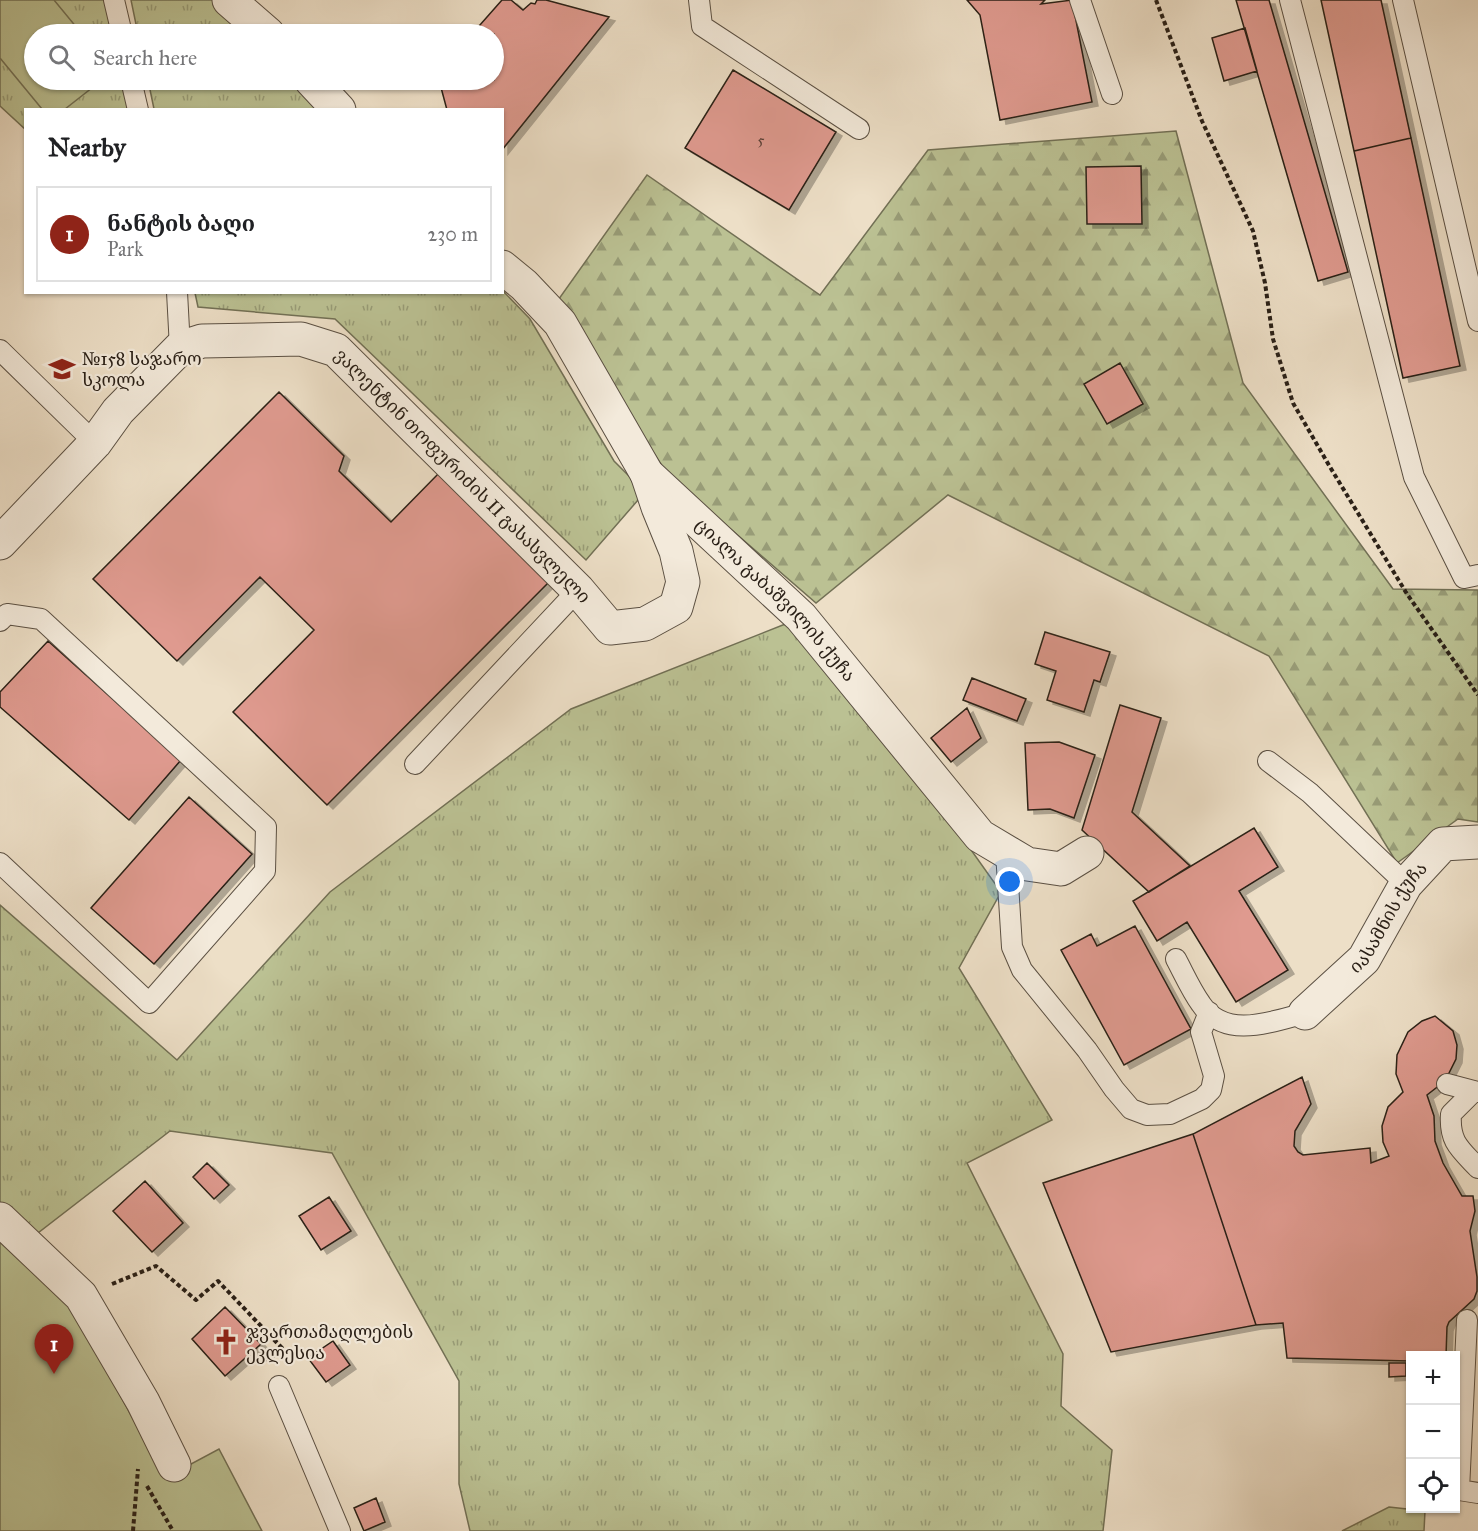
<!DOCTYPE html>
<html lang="en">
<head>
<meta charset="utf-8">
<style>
  :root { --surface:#fff; --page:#f2f2f2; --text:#202124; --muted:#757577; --line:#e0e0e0; --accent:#8f2418 }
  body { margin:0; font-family:"IM FELL Great Primer","Noto Serif Georgian",serif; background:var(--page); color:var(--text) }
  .controls { position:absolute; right:18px; bottom:18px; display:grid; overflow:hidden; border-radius:0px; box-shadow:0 2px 4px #0004 }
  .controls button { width:54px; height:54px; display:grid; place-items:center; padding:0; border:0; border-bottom:2px solid var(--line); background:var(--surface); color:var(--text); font:30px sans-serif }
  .you { position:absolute; left:1010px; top:882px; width:21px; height:21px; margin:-15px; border:4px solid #fff; border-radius:50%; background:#1a73e8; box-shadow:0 0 0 9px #1a73e833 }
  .badge { display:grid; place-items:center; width:39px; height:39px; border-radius:50%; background:var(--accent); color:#fff; font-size:20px; font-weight:700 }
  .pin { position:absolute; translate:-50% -50px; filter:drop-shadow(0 2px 3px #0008) }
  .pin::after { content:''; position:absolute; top:32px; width:21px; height:18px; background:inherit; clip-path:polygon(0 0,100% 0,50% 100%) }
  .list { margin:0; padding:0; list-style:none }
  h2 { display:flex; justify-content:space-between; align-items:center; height:78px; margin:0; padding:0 24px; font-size:26px }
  h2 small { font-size:20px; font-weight:400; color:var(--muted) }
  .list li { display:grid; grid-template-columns:39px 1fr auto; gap:18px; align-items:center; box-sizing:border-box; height:96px; margin:0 12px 12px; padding:0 12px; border:2px solid var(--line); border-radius:0px }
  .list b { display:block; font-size:22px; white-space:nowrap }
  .list p { margin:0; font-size:20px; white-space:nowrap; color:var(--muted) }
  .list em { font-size:20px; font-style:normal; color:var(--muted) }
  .icon { flex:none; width:33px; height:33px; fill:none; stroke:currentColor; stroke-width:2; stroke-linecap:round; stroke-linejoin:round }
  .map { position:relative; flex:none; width:1478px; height:1531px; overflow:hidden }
  .search { position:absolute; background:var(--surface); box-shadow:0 2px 4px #0004; left:24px; top:24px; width:480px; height:66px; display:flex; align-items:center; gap:15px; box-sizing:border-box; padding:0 21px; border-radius:33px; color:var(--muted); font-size:22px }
  .panel { position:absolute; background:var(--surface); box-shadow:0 2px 4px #0004; left:24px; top:108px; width:480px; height:186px; border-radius:0px }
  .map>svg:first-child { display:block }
</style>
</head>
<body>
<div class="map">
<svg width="1478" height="1531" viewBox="0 0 1478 1531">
  <defs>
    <pattern id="grass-tufts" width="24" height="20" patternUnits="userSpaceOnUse" patternTransform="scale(1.5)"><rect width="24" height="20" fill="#bbc193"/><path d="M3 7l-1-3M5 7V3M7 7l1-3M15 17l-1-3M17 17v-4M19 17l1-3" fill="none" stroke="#989c77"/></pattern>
    <pattern id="forest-firs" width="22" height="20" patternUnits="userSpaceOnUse" patternTransform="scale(1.5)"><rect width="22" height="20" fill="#bbc193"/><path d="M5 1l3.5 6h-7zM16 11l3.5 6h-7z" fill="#989c77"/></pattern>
    <filter id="shadow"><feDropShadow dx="6" dy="4" stdDeviation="0" flood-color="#0004"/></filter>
  </defs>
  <rect width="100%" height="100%" fill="#eddfc7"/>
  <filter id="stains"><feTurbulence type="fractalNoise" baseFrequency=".00333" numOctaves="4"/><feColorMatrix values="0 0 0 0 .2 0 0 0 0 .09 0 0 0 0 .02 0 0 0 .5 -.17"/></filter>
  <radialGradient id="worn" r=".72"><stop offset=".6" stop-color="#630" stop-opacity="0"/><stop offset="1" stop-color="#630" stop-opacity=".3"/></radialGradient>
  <!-- grass -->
  <path fill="url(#grass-tufts)" stroke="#727055" stroke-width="1.5" d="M0 0H112L118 34H34V80H126L127 109 26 110 25 129 0 106Z
    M131 0H212L250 34H138Z
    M148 80H297L322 109H154Z
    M503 291 530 319 614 461 645 492 586 560 335 319 198 307 195 293 502 292Z
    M793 621 937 802 1001 892 959 968 1052 1120 967 1163 1063 1354 1061 1406 1112 1450 1103 1531H470L459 1484V1381L332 1153 170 1131 34 1236 0 1203V905L177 1060 330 892 571 709Z
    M1389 1507 1425 1511 1424 1531H1342Z"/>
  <!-- forest -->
  <path fill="url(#forest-firs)" stroke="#727055" stroke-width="1.5" d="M1176 131 1243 383 1393 589 1478 590V822L1458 819 1397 863 1269 656 948 495 816 603 668 475 556 303 647 175 820 295 928 150Z"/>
  <!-- park -->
  <path fill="#bbc193" stroke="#727055" stroke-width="1.5" d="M0 0H54L82 34H34V80H102L65 109H42L0 58Z
    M0 1231 68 1299 165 1478 219 1449 262 1531H0Z"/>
  <!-- building -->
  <path fill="#df9a8f" stroke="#2a2017" stroke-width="1.5" filter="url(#shadow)" d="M502 0H511L523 10 531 3 535 4 537 0H546L609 17 502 150V110H447L439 80H494V34H472Z
    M967 0H1045L1041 4 1072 0 1092 102 1000 120 980 15Z
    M1236 0H1269L1348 272 1318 281Z
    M1321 0H1381L1411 138 1354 151Z
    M1245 28 1257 71 1224 81 1212 38Z
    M733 70 836 132 789 210 685 148Z
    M1411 138 1460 366 1403 378 1354 151Z
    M1141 166 1142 224H1087L1086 167Z
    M1120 363 1143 404 1107 424 1084 384Z
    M279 392 344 456 339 471 391 522 439 473 549 582 327 805 233 712 314 630 260 577 177 661 93 579Z
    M1045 632 1110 652 1100 682 1094 680 1084 712 1047 700 1056 671 1035 664Z
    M48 641 181 760 129 820 0 707V692Z
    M972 678 1026 699 1017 721 963 700Z
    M1120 705 1161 718 1132 812 1190 866 1149 892 1082 830Z
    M967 708 981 738 951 762 931 738Z
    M1059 742 1095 755 1074 818 1050 809 1028 810 1025 743Z
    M189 797 252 854 154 964 91 908Z
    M1254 828 1278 867 1239 891 1288 970 1236 1002 1187 922 1157 941 1133 901Z
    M1135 926 1191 1029 1124 1065 1061 950 1091 934 1097 946Z
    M1435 1016 1453 1031 1457 1045 1456 1059 1445 1081 1427 1095 1434 1116 1435 1141 1443 1163 1462 1196H1473L1475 1211 1470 1231 1477 1277V1291L1474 1299 1449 1322 1447 1327 1446 1356H1410V1361L1287 1358 1283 1323 1256 1325 1193 1134 1302 1077 1311 1104 1295 1131 1294 1146 1298 1152 1303 1155 1370 1148 1371 1163 1389 1156 1383 1142 1382 1126 1388 1107 1403 1092 1396 1074 1397 1055 1408 1032 1422 1021Z
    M1193 1134 1256 1325 1111 1352 1043 1183Z
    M207 1163 229 1185 214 1199 193 1177Z
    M145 1181 183 1223 152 1252 113 1211Z
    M329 1197 351 1231 321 1250 299 1216Z
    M225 1307 261 1344 225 1376 192 1339Z
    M333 1341 350 1365 326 1382 308 1358Z
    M1389 1363H1406V1376L1389 1377Z
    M376 1498 385 1522 364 1531 354 1508Z"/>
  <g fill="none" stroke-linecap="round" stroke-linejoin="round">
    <!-- service casing -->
    <g stroke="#5b5043" stroke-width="22">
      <path id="service" d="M114 0 122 34
        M699 0 702 26 859 129
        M1080 0 1112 94
        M1290 0 1414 477 1464 578 1478 575
        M1403 0 1478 321
        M131 80 138 110
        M177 292 180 348
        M0 350 95 443
        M0 621 7 614 41 619 266 827 265 871 149 1003 0 863
        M1268 761 1310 793 1406 884
        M415 764 578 590
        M1006 852 1012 947 1022 970 1087 1050 1114 1089 1131 1109 1147 1115 1170 1114 1202 1099 1211 1090 1214 1076 1201 1032 1209 1012
        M1176 959C1184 974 1191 990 1201 1004 1225 1040 1271 1022 1305 1013
        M1447 1084 1478 1092
        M1474 1091 1451 1114C1449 1142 1460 1149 1478 1168
        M1467 1320 1459 1490 1478 1493
        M279 1386 340 1531"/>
    </g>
    <!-- minor casing -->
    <g stroke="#5b5043" stroke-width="35">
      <g id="minor">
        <path d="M229 0 268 34"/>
        <path d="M311 80 339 110"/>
        <path id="s1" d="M502 267 524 285 560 323 647 474 801 617 980 836 1027 864 1061 869 1087 853"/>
        <path id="s2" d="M0 543 95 443 118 411 180 348 202 341 301 339 336 350 578 590 610 628 645 624 676 607 683 582 676 551 658 507 647 474"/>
        <path id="s3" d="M1305 1013 1364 959 1406 884 1443 844 1478 842"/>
        <path d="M0 1219 81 1296 143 1402 174 1465"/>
      </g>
    </g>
    <!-- path -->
    <path stroke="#2a2017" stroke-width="4" stroke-dasharray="4.5 3" stroke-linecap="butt" d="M1156 0 1202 121 1253 231 1265 283 1273 339 1293 403 1330 467 1407 594 1478 695
      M112 1284 156 1266 196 1300 218 1281 282 1348 267 1362
      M147 1486 173 1531
      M133 1531 138 1469"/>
    <!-- service -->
    <use href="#service" stroke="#f3eadb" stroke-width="20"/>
    <!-- minor -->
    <use href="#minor" stroke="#f3eadb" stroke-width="33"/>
  </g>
  <!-- icons -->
  <defs>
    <g id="school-bare" transform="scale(2.07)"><path d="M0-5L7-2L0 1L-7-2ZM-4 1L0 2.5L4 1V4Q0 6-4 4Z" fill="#8f2418" stroke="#f3eadb" stroke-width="2.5" paint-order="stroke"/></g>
    <g id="church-bare" transform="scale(2.07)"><path d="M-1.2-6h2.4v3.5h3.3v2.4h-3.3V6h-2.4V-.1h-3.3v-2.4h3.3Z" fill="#8f2418" stroke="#f3eadb" stroke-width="2.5" paint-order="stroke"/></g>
  </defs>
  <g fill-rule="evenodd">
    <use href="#school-bare" x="62" y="369"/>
    <use href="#church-bare" x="226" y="1342"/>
  </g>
  <g text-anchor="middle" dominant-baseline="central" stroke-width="4.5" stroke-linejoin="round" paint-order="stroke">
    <!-- number labels -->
    <g font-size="15" fill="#573e35">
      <text x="761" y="140">5</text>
    </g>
    <!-- poi labels -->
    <g font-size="18" fill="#2a2017" stroke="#f3eadb" text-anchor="start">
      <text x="82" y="359">№158 საჯარო<tspan x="82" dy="21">სკოლა</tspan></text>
      <text x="246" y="1332">ჯვართამაღლების<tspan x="246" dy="21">ეკლესია</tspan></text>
    </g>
    <!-- street labels -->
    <g font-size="18" fill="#2a2017" stroke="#f3eadb">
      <text stroke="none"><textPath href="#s2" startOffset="603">ვალენტინ თოფურიძის II გასასვლელი</textPath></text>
      <text stroke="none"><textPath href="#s1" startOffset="435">ციალა გაბაშვილის ქუჩა</textPath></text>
      <text stroke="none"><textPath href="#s3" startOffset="128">იასამნის ქუჩა</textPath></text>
    </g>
  </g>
  <rect width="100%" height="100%" filter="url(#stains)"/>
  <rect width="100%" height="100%" fill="url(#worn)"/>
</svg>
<div class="controls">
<button>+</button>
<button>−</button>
<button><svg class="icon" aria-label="locate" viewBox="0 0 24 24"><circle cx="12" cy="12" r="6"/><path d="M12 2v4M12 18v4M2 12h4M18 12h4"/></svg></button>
</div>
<div class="you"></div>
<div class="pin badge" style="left:54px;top:1374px">1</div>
<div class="search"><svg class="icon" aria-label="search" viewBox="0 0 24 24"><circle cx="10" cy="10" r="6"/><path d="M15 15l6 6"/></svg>Search here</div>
<section class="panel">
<h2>Nearby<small></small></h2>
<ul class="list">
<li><span class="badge">1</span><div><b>ნანტის ბაღი</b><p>Park</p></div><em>230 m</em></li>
</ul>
</section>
</div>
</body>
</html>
